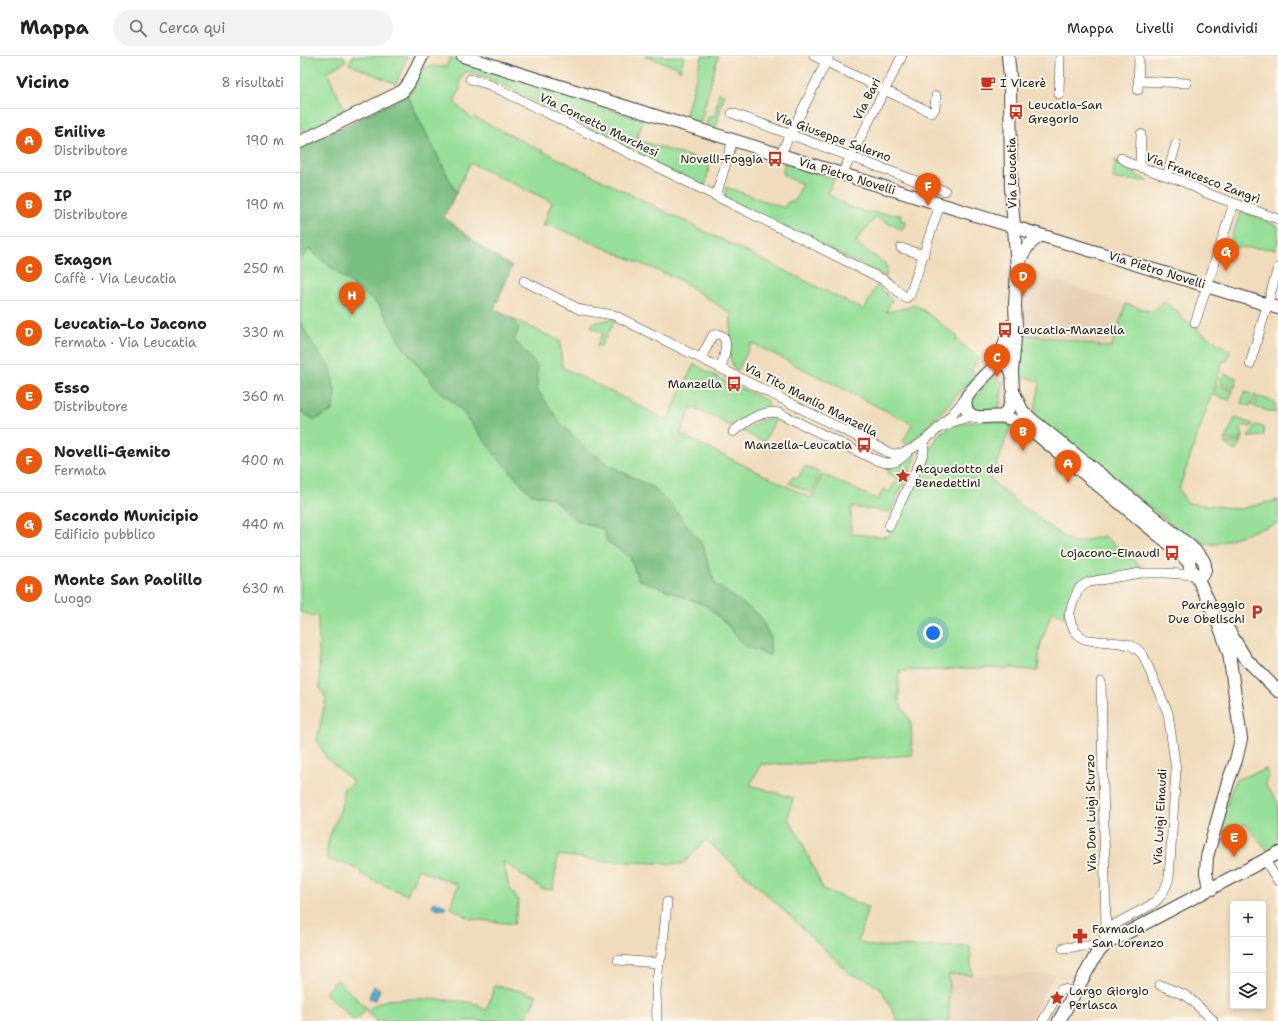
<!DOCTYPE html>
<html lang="it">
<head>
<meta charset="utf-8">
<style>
  :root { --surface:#fff; --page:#f2f2f2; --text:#222; --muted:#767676; --line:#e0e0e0; --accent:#ea580c }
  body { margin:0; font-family:"Shantell Sans",sans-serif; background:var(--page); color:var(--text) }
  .controls { position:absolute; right:12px; bottom:12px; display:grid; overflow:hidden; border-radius:4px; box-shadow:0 2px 6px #0003 }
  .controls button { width:36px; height:36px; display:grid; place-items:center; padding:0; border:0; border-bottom:1px solid var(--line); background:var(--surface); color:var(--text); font:20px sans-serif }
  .you { position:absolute; left:633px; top:577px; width:14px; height:14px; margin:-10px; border:3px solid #fff; border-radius:50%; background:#1a73e8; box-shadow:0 0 0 6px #1a73e833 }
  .badge { display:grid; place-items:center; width:26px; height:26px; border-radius:50%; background:var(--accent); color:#fff; font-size:13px; font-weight:700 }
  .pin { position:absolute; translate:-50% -33px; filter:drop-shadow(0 1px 2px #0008) }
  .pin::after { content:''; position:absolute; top:21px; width:14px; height:12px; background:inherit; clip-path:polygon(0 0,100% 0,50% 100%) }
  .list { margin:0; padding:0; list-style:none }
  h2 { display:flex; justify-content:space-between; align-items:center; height:52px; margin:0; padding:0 16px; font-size:17px }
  h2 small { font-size:13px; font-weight:400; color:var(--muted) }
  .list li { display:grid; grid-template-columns:26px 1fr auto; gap:12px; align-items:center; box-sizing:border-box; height:64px; padding:0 16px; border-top:1px solid var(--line) }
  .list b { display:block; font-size:15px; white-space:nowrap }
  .list p { margin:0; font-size:13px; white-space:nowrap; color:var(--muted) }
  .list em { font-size:13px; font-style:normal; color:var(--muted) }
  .icon { flex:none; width:22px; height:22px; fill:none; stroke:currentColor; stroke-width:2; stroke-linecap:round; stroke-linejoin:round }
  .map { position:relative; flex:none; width:978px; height:965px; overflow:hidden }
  header { display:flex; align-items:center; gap:24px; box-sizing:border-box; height:56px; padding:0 20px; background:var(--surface); border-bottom:1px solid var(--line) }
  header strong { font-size:19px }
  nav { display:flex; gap:22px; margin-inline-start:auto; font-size:14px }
  .search { width:280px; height:36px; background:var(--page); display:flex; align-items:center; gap:10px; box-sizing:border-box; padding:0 14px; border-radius:22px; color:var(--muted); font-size:15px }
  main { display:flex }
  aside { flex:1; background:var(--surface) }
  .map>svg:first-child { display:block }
</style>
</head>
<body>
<header>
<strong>Mappa</strong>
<div class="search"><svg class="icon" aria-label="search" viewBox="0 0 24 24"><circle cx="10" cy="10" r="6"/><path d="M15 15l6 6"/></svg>Cerca qui</div>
<nav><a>Mappa</a><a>Livelli</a><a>Condividi</a></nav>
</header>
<main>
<aside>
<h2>Vicino<small>8 risultati</small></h2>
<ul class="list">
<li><span class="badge">A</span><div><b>Enilive</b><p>Distributore</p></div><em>190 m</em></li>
<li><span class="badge">B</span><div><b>IP</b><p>Distributore</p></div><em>190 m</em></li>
<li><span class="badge">C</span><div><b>Exagon</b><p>Caffè · Via Leucatia</p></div><em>250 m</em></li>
<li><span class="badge">D</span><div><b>Leucatia-Lo Jacono</b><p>Fermata · Via Leucatia</p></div><em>330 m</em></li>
<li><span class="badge">E</span><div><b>Esso</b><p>Distributore</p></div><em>360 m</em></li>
<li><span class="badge">F</span><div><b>Novelli-Gemito</b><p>Fermata</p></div><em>400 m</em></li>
<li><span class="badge">G</span><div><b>Secondo Municipio</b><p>Edificio pubblico</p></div><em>440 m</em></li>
<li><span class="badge">H</span><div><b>Monte San Paolillo</b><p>Luogo</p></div><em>630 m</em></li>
</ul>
</aside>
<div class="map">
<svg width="978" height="965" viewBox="0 0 978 965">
  <rect width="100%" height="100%" fill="#fbf7ec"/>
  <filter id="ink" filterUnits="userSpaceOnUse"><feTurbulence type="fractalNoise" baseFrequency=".025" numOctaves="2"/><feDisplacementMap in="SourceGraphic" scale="8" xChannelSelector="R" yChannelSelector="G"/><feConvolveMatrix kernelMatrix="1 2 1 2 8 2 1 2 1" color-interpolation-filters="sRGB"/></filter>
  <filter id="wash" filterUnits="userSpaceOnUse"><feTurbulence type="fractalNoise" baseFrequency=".012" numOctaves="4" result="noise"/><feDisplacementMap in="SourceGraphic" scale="16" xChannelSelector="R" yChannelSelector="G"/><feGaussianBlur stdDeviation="0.9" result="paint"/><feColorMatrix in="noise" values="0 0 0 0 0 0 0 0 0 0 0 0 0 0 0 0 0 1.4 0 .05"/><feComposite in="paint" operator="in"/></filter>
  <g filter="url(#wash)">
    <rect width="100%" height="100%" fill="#f0dcbc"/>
    <!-- built -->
    <path fill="#e7cfb6" d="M726 215 826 248 811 292 767 284 720 278Z
      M649 918H749L755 919 729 965H649Z"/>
    <!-- green -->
    <path fill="#97df99" stroke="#5a7e5a" d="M0 0H44L46 5 27 16 46 57 0 81Z
      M53 0H104L107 1 96 28 49 8Z
      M345 0H384L380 15 377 11Z
      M402 0H418L400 68 385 61Z
      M150 2 343 64 333 94 191 23 166 15 160 24V33L154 46 172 63 174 61 564 254 577 229 592 244 586 256 607 252 615 248 657 280 656 283 679 302 671 315 676 320 609 389 603 386 612 368 452 287 438 314 434 312 430 301 431 258 382 225 250 169 243 170 252 146 170 107 156 137 107 39 113 34 122 14 129 10 146 11Z
      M419 37 424 38 416 72 405 70 409 60 415 59Z
      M341 85 410 107 405 130 338 100Z
      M815 104 820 105 829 115 836 117V119L849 125 813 123Z
      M484 107 534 123 528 137 545 149 566 156 601 159 600 164 607 165 602 174 576 161C569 170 561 176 556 187L587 209 586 221 425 142 426 131 484 152 488 146 495 145 502 128 483 119Z
      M941 155 978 170V185L975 193 928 191Z
      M9 193 38 217 80 250 100 287 136 332 157 349 197 401 231 438 252 442 276 464 303 473 307 485 330 501 338 523 405 549 427 568 443 589 470 599V581L459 559 415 528 407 505 404 491 372 450 354 432 308 409 287 393 259 365 237 333V310L214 284 219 272 211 262 260 285 262 311 367 364 394 308 424 325 464 343 470 348 466 353 431 370 392 351 380 378 511 442 523 418 578 444 583 433 590 436 597 421 588 417 589 413 602 406 613 396 615 398 614 405 590 456 551 451V478L588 481 621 408 640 377C655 366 695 360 711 370L691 424 722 451 773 487 804 480 847 515 780 523 765 551 764 561 752 555 740 590 738 615 711 612 599 615V647L611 665 612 699 498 708H461L450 729 493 742 488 762 501 784 523 833 568 851 558 886 571 890 670 891 672 919 649 918V965H598L581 933 566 923 550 918 472 843 406 784 383 808 302 805 258 799 253 834 242 833 203 805 209 831 219 845 214 868 171 863 150 851 158 829 118 813 107 839 61 819 62 816 40 805 38 808 28 803C24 783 36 769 41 752 43 746 43 739 43 733L54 726 27 703 17 684 26 642 20 632 18 561 0 556V355L15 364 13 289 0 266V203Z
      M865 246 881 258V262L898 271 897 274 930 295 927 305H923L879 433 887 447 940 453 978 444V467L916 488H909L890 483 734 359 740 325 724 321 721 331H718L717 323 720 278 767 284 811 292 826 248 852 256Z
      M312 263 315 264 301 290H296L303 277 291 271 293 267Z
      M924 318 937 322 935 332 919 327Z
      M692 321 703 326 699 354 676 355 671 349 673 344Z
      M917 329 933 334 929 344 913 339Z
      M945 336 957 340 950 350 941 347Z
      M959 341 975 346V357L953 350Z
      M472 360 477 361 464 386 442 375Z
      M935 362 953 368 951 371 942 369 941 372 943 383 925 384Z
      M956 369 963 371 964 380 948 381Z
      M941 385 935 395 924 387Z
      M505 410 521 417 511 437 489 427 492 421 497 422 499 420Z
      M966 713 969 719C959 730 974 737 978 747 978 752 978 784 978 792L970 797 945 768 929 776 928 774 916 782 935 724Z
      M37 924 67 952 55 965 25 937Z
      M195 929 237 939 224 965H74L75 964 67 955C72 951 77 947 83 945 95 941 167 943 179 949 182 950 184 954 186 955Z"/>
    <!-- forest -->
    <path fill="#79be81" stroke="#4a6d4e" d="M107 39 156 137 144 161 185 194 212 211 194 253 211 262 219 272 214 284 237 310V333L259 365 287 393 308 409 354 432 372 450 404 491 407 505 415 528 459 559 470 581V600L443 589 427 568 405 549 338 523 330 501 307 485 303 473 276 464 252 442 231 438 197 401 157 349 136 332 100 287 80 250 38 217 10 193 0 203V92Z
      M0 266 13 289 31 313 35 336 32 355 15 364 0 355Z"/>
    <!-- water -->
    <path fill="#53add1" stroke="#386476" d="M133 846 146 850 144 854 132 851Z
      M73 930 80 933 76 944 69 942Z"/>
  </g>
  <g filter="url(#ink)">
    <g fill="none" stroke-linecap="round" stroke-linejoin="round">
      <!-- minor casing -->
      <g stroke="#3c3934" stroke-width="10">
        <path id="minor" d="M514 0 632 57 635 52 636 40
          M170 23 190 29 416 140
          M839 25 887 27
          M838 34 839 0
          M759 38 760 0
          M432 57 625 128 621 142
          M433 84 416 140 586 225 606 242 610 239 640 148
          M480 99 529 0
          M821 102 831 108 882 125 906 137 978 163
          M840 111 841 78
          M542 118 602 0
          M867 120 876 88
          M625 128 645 135
          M601 192 624 199
          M224 225 281 254 314 259 590 397C615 404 652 358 667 341
          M895 267 934 147
          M401 302 413 279C433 274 424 301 421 312
          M950 308 978 212
          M642 371 651 366 673 360
          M433 376C444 366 463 353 479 357L573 403C589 409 595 409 607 397
          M589 470 620 406 624 395 623 386
          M965 804 978 825
          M806 873 853 848C862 840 866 833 869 822L876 714 868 657 843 599 837 593 830 589 820 587 788 584 782 582 775 575 771 567 769 559 772 549 778 534 782 530 789 526 840 517H865L896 519
          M763 892 806 888 804 882 806 873 801 626
          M318 904 359 907
          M860 929 887 940 913 964
          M357 965 356 934 359 907 362 898 367 846
          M743 965 760 934 764 933 775 937"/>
      </g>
      <!-- major casing -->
      <g stroke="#3c3934" stroke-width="14">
        <path id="major" d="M163 0 542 118 978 252
          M0 86 103 35 109 27 122 0
          M717 210C723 197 728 187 740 180
          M695 310 703 293 710 270
          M712 316C707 308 704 306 695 310 686 319 675 329 668 339 665 343 665 347 666 351 670 368 693 358 704 361 713 363 722 368 729 372L879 496 889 507
          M713 335 723 356 736 367 890 490C898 498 909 505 904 517L899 520 896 519
          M703 360 709 352 713 335 712 316 716 270 715 249 717 211 711 133 710 21 708 0
          M898 499 894 498 891 500 889 504 890 512 896 519 908 544 922 577 929 597 941 683 936 704 928 726 907 801 906 817 908 827 912 833
          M926 570 946 603
          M941 598 978 635
          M759 965 796 899 806 888 978 797"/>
      </g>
      <!-- minor -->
      <use href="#minor" stroke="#fff" stroke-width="9"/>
      <!-- major -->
      <use href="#major" stroke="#fff" stroke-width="12"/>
    </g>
  </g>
  <!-- icons -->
  <defs>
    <g id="cafe-bare" transform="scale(1.2)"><path d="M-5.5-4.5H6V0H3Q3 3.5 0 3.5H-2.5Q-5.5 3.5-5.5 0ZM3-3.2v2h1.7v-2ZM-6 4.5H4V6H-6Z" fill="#c8321e" stroke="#fbf7ec" stroke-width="2.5" paint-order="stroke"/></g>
    <g id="bus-bare" transform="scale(1.2)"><path d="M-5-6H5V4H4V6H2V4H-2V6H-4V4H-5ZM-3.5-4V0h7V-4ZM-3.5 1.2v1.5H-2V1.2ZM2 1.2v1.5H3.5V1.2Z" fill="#c8321e" stroke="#fbf7ec" stroke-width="2.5" paint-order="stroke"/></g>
    <g id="sight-bare" transform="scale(1.2)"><path d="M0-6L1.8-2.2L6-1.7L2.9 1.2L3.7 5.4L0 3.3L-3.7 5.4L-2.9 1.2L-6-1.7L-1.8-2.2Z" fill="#c8321e" stroke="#fbf7ec" stroke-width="2.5" paint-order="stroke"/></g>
    <g id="parking-bare" transform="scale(1.2)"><path d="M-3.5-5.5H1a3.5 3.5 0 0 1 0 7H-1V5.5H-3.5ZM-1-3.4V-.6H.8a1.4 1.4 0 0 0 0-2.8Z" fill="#c8321e" stroke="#fbf7ec" stroke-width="2.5" paint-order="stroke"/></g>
    <g id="pharmacy-bare" transform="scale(1.2)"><path d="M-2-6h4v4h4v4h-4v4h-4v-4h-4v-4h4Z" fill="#c8321e" stroke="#fbf7ec" stroke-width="2.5" paint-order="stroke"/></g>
  </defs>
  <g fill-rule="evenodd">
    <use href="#cafe-bare" x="688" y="27"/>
    <use href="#bus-bare" x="716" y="56"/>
    <use href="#bus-bare" x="475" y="103"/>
    <use href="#bus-bare" x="705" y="274"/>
    <use href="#bus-bare" x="434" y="328"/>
    <use href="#bus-bare" x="564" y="389"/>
    <use href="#sight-bare" x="603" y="420"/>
    <use href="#bus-bare" x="872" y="497"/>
    <use href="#parking-bare" x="957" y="556"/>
    <use href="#pharmacy-bare" x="780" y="880"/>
    <use href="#sight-bare" x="757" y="942"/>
  </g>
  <g text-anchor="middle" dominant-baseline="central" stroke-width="4" stroke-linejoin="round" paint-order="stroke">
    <!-- poi labels -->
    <g font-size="12" fill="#1c1c1c" stroke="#fbf7ec" text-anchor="start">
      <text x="700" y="27">I Vicerè</text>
      <text x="728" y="49">Leucatia-San<tspan x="728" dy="14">Gregorio</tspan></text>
      <text x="463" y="103" text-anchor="end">Novelli-Foggia</text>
      <text x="717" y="274">Leucatia-Manzella</text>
      <text x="422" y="328" text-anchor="end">Manzella</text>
      <text x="552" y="389" text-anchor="end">Manzella-Leucatia</text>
      <text x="615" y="413">Acquedotto dei<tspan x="615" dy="14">Benedettini</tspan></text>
      <text x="860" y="497" text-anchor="end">Lojacono-Einaudi</text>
      <text x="945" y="549" text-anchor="end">Parcheggio<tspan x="945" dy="14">Due Obelischi</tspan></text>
      <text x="792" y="873">Farmacia<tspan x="792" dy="14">San Lorenzo</tspan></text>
      <text x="769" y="935">Largo Giorgio<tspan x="769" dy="14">Perlasca</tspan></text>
    </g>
    <!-- street labels -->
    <g font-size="12" fill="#1c1c1c" stroke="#fbf7ec">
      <text transform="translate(567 43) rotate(-63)">Via Bari</text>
      <text transform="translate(299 69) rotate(26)">Via Concetto Marchesi</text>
      <text transform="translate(533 81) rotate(20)">Via Giuseppe Salerno</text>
      <text transform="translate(712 117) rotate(-91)">Via Leucatia</text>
      <text transform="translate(547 120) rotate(17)">Via Pietro Novelli</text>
      <text transform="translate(903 122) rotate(21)">Via Francesco Zangrì</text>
      <text transform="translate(857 214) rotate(17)">Via Pietro Novelli</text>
      <text transform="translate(511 344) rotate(27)">Via Tito Manlio Manzella</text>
      <text transform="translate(791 757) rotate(-91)">Via Don Luigi Sturzo</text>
      <text transform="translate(860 761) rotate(-87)">Via Luigi Einaudi</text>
    </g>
  </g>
</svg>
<div class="controls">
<button>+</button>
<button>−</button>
<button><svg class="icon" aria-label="layers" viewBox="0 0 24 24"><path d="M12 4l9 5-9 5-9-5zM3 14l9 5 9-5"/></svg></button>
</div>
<div class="you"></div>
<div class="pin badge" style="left:768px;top:427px">A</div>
<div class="pin badge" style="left:723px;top:395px">B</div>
<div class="pin badge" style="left:697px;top:321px">C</div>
<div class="pin badge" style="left:723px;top:240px">D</div>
<div class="pin badge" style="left:934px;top:801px">E</div>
<div class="pin badge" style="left:628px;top:150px">F</div>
<div class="pin badge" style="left:926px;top:215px">G</div>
<div class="pin badge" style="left:52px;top:259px">H</div>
</div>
</main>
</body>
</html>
